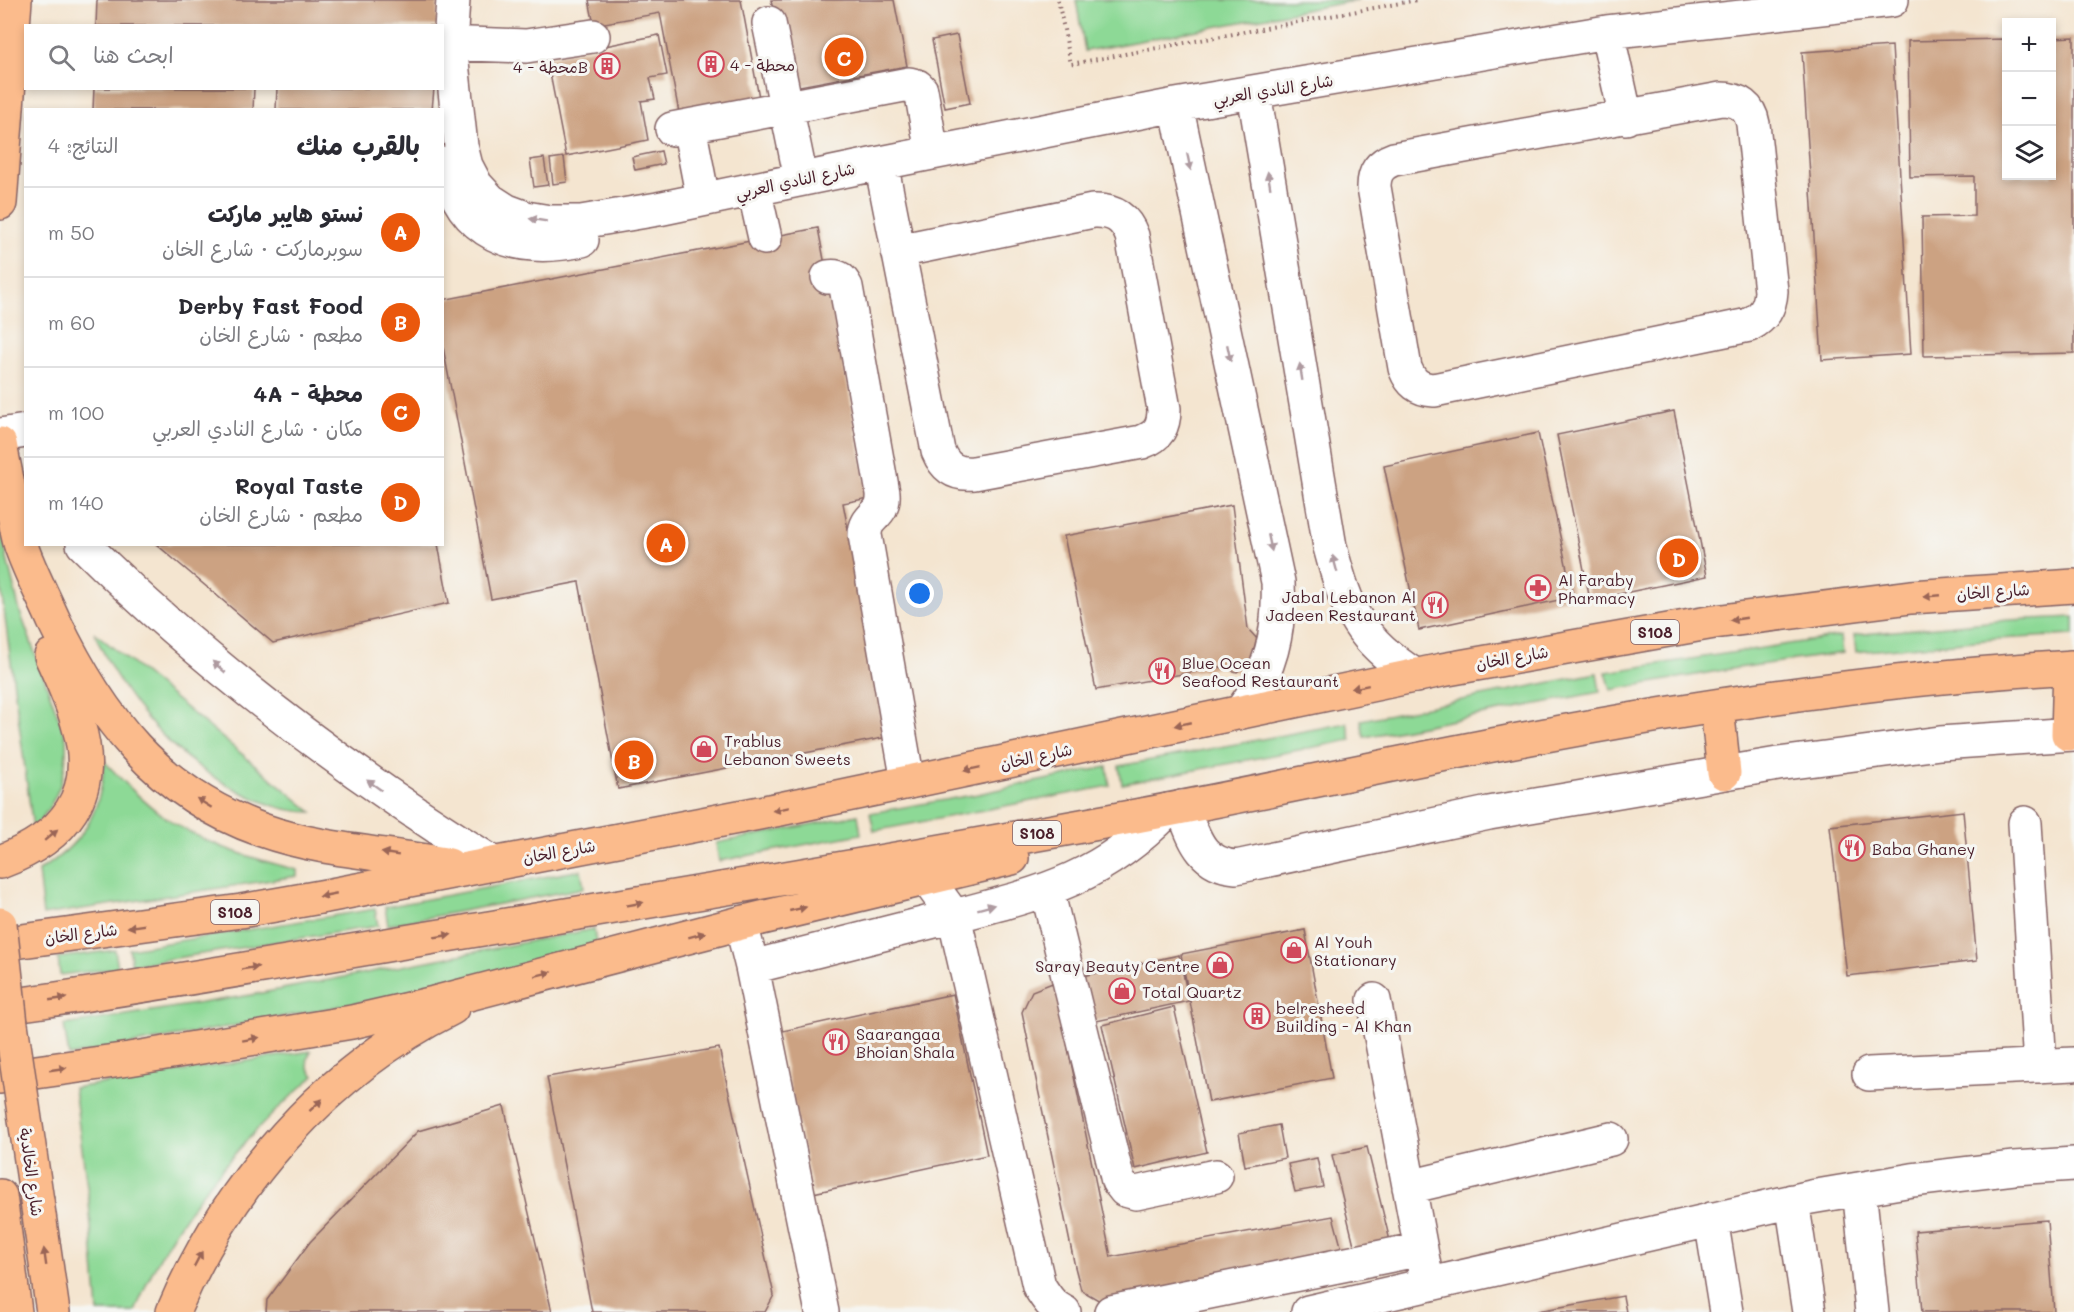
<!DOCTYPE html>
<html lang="ar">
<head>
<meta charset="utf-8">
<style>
  :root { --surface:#fff; --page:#f2f2f3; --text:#2b2b33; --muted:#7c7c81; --line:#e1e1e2; --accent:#ea580c }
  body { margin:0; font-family:Mali,"Playpen Sans Arabic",sans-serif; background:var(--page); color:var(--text); direction:rtl }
  .controls { position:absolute; right:18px; top:18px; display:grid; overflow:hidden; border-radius:0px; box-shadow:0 3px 9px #0003 }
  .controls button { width:54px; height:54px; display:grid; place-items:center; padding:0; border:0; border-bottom:2px solid var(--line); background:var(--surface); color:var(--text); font:30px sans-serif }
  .you { position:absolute; left:920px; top:594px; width:21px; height:21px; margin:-15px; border:4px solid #fff; border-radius:50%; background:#1a73e8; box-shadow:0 0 0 9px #1a73e833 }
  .badge { display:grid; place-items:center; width:39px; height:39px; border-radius:50%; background:var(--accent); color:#fff; font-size:20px; font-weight:700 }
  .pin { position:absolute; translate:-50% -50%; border:3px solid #fff; box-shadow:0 2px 6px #0006 }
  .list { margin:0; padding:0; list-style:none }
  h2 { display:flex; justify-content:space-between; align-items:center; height:78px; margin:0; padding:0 24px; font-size:26px }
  h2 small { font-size:20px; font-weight:400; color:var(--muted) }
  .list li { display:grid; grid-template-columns:39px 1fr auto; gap:18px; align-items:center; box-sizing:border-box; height:90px; padding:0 24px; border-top:2px solid var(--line) }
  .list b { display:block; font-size:22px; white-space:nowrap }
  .list p { margin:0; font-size:20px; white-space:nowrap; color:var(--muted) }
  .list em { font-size:20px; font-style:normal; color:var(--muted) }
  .icon { flex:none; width:33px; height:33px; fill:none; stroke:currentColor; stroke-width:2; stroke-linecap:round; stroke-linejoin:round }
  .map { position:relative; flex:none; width:2074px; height:1312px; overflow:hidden; direction:ltr }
  .search { position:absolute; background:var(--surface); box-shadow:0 3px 9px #0003; left:24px; top:24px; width:420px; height:66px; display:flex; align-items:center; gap:15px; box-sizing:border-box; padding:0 21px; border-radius:0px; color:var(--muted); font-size:22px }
  .panel { position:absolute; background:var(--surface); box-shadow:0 3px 9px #0003; left:24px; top:108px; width:420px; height:438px; border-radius:0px; direction:rtl }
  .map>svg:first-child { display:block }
</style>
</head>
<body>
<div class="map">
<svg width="2074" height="1312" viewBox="0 0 2074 1312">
  <rect width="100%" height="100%" fill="#f6f6f2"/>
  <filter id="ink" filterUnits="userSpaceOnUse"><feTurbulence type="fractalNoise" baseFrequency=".0167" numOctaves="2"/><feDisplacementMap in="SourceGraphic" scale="12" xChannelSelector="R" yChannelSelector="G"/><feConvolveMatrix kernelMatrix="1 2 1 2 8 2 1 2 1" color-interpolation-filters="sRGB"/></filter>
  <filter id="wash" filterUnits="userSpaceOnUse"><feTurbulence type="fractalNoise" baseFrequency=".008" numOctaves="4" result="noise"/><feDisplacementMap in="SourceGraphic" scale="24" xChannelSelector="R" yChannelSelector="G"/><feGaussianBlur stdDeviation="1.35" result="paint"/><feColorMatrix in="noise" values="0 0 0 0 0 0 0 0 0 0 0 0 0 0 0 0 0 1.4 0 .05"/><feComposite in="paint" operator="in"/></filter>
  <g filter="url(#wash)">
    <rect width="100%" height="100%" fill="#f4e5d0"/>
    <!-- green -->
    <path fill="#8dd996" stroke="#6c7c60" stroke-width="1.5" d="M1076 0H1358L1085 51Z
      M0 516 7 559 20 612 66 738C68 775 57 802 33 829L0 580Z
      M2074 617V635L1996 639 1856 652 1854 635 2008 620Z
      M94 632 312 812C286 812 266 804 243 793 175 761 123 701 94 632Z
      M1841 636 1843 653 1724 670 1611 690 1606 672Z
      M1597 673 1600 692 1364 737 1361 720Z
      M1347 723 1351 740 1122 784 1119 766Z
      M104 761C121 779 138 797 158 812 199 843 247 857 297 870V876L43 915 38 871C82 845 102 813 104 761Z
      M1107 767 1110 786 874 831 870 813 978 794Z
      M858 815 861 834 719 861 716 843Z
      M581 870 584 888 388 925 385 907Z
      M375 909 378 926 132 965 129 949Z
      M594 929 597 950 439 988 69 1056 64 1025 251 995Z
      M115 950 118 968 60 975 58 958Z
      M311 1051C305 1061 307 1067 314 1076 243 1137 167 1223 135 1312H98L89 1202 74 1088Z"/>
    <g id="blocks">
      <!-- building -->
      <path fill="#cca282" d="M97 0H438L437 26H96Z
        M589 0H741L760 103 680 118 660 13 594 25Z
        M771 0H894L907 66 789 88Z
        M659 35 667 75 650 78 655 99 641 101 648 140 566 156 547 58Z
        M957 35 970 103 945 108 932 40Z
        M2074 37V353L1924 356 1922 217 1974 216V176L1910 177 1908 41 2006 39V176H2052V38Z
        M1892 46 1911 354 1822 360 1802 52Z
        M94 88H254L253 110H93Z
        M277 88H434L432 110H276Z
        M661 151 664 164 635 170 632 157Z
        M564 157 567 182 553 184 550 159Z
        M544 158 548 185 534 187 530 160Z
        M818 228 869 498 843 503 888 737 618 789 579 582 491 599 442 342V300Z
        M1674 411 1707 576 1590 600 1557 435Z
        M1538 433 1573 597 1419 630 1384 466Z
        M1232 505 1248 629 1258 640 1253 659 1237 672 1220 667 1096 690 1064 536Z
        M156 544H438L449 603 273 643Z
        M1963 811 1977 961 1847 976 1830 826Z
        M1305 930 1332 1078 1209 1102 1181 954Z
        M1179 955 1189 1001 1064 1028 1111 1257 1333 1216 1344 1257 1107 1305 1081 1290 1075 1267 1022 1012 1032 991 1055 982Z
        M953 994 987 1155 813 1193 778 1032Z
        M1174 1007 1207 1152 1135 1169 1102 1025Z
        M719 1048 774 1295 765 1312H592L547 1077Z
        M504 1106 552 1312H266L267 1300 310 1242 418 1131Z
        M1279 1125 1285 1158 1245 1166 1239 1133Z
        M1367 1147 1391 1245 1356 1253 1332 1155Z
        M1317 1158 1323 1187 1295 1192 1288 1164Z
        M2047 1220 2054 1312H1922L1915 1231Z
        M1623 1296 1626 1312H1538V1311Z"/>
    </g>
  </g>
  <g filter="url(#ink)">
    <use href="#blocks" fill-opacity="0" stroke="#866465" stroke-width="1.5"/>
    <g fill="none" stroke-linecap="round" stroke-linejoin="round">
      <!-- minor casing -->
      <g stroke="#866465" stroke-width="36">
        <path id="minor" d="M769 23 801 179
          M1607 32 1626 118
          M442 43 526 46 593 36
          M450 44 461 146 466 166 476 185 490 200 507 211 526 218 550 222H581L658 209 881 163 1176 105 1607 32 1892 0
          M445 63 450 44 453 0
          M1254 93 1330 547C1347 611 1358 639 1416 676
          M1721 99C1739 99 1750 107 1753 124L1771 291C1770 308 1764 317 1749 325L1434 390C1418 389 1411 383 1405 368L1374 187C1374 172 1380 164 1394 159Z
          M1176 105 1278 582C1280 633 1271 671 1241 712
          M689 126 703 199
          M672 129 909 84 917 86 921 90 932 153
          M446 163C461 236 515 254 582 240
          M881 163 938 451C945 468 956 475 974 473L1142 442C1159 436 1164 426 1164 409L1132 236C1125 217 1113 210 1093 211L898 251
          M754 189 765 238
          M828 277C838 275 842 279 846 287L883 493C885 517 865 514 865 535L908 782
          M0 435 26 431
          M83 544C207 667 346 771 493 863
          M1182 807C1194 837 1200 864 1236 867L1489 813 1778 764 1940 743 2074 734
          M2025 823 2040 1066
          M927 879 954 916C1042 893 1102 879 1168 810
          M1047 890 1118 1181 1125 1190 1136 1193 1216 1176
          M741 923 752 967 822 1312
          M752 967 954 916 1039 1286C1046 1297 1052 1307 1064 1312
          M1374 1000 1425 1271
          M1869 1074 2074 1064
          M1409 1187 1611 1139
          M1859 1189 1872 1312
          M1792 1201 1809 1312
          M1711 1219 1726 1312
          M1111 1312 1421 1249
          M1308 1312 1811 1197 1912 1180 2014 1168 2074 1164"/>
      </g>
      <!-- major casing -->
      <g stroke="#866465" stroke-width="36">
        <path id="major" d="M0 203 15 0
          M0 444C4 466 9 488 13 511 16 522 17 535 21 546 30 572 43 596 54 621 100 717 157 793 262 830 321 851 387 853 449 865
          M1717 707 1724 773
          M2068 734 2070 667
          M0 862C64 838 100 795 78 724 72 701 61 678 51 656
          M0 944 241 911 326 896 780 809 1442 670 1714 622 1911 597 2074 586
          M0 1007C154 986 306 958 459 933 685 895 911 858 1136 816 1267 792 1398 762 1530 738 1709 704 1891 677 2074 667
          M0 1077 129 1059 352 1022 434 1003 741 923 1012 858
          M0 1196 15 1312
          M37 1201 53 1312
          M173 1312C228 1183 326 1071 452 1008"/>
      </g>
      <!-- path -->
      <path stroke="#866465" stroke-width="4" stroke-dasharray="1.5 4.5" stroke-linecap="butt" d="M1058 0 1071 64 1417 0"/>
      <!-- minor -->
      <use href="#minor" stroke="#fff" stroke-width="33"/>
      <!-- major -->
      <use href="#major" stroke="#fbbb8c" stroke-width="33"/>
      <!-- major-bridge casing -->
      <g stroke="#866465" stroke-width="36" stroke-linecap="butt">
        <path id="major-bridge" d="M0 924 11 1024 37 1201"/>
      </g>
      <!-- major-bridge -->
      <use href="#major-bridge" stroke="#fbbb8c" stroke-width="33"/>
    </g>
    <!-- one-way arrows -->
    <defs><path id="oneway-solid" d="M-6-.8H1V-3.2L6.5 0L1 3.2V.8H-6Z" transform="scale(1.5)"/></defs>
    <g fill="#ae9aa0">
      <use href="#oneway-solid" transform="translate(1189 162) rotate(78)"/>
      <use href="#oneway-solid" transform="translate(1269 180) rotate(-99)"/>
      <use href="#oneway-solid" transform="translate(538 220) rotate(-171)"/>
      <use href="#oneway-solid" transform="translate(1229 353) rotate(78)"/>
      <use href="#oneway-solid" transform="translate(1301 372) rotate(-99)"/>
      <use href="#oneway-solid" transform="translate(1270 543) rotate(78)"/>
      <use href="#oneway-solid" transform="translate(1335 564) rotate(-105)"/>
      <use href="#oneway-solid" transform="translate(219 667) rotate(-139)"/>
      <use href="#oneway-solid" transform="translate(374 785) rotate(-145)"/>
      <use href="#oneway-solid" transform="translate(986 907) rotate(-15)"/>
    </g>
    <g fill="#9a6557">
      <use href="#oneway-solid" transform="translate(1932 596) rotate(175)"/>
      <use href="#oneway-solid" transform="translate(1738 619) rotate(172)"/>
      <use href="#oneway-solid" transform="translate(1360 687) rotate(168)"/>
      <use href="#oneway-solid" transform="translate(1183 724) rotate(168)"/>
      <use href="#oneway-solid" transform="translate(972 769) rotate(168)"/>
      <use href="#oneway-solid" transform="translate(204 803) rotate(-148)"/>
      <use href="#oneway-solid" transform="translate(781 809) rotate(168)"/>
      <use href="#oneway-solid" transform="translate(51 835) rotate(-41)"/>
      <use href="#oneway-solid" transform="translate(390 854) rotate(-171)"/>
      <use href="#oneway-solid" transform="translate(328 895) rotate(169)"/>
      <use href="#oneway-solid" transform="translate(635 904) rotate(-10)"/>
      <use href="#oneway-solid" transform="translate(798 909) rotate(-13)"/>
      <use href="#oneway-solid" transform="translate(136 926) rotate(172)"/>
      <use href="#oneway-solid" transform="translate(697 935) rotate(-15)"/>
      <use href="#oneway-solid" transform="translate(443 936) rotate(-9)"/>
      <use href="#oneway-solid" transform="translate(250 968) rotate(-9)"/>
      <use href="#oneway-solid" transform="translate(543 974) rotate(-14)"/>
      <use href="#oneway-solid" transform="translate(58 999) rotate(-8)"/>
      <use href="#oneway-solid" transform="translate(251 1039) rotate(-10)"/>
      <use href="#oneway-solid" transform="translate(58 1069) rotate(-8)"/>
      <use href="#oneway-solid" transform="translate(316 1105) rotate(-43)"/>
      <use href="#oneway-solid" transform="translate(45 1257) rotate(-98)"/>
      <use href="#oneway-solid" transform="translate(198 1259) rotate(-62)"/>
    </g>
  </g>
  <!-- icons -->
  <defs>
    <g id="building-ring" transform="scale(1.35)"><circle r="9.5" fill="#f6f6f2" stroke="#d1495b" stroke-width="1.5"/><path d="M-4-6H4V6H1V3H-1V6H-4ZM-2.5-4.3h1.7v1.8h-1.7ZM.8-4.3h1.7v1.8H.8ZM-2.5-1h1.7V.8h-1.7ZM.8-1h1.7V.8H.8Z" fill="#d1495b"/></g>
    <g id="pharmacy-ring" transform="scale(1.35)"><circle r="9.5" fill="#f6f6f2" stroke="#d1495b" stroke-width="1.5"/><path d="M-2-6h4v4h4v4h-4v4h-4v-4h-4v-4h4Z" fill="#d1495b"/></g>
    <g id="restaurant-ring" transform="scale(1.35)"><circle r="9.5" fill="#f6f6f2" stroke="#d1495b" stroke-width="1.5"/><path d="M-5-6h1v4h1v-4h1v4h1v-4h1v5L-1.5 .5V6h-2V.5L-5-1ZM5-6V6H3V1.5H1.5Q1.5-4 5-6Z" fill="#d1495b"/></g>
    <g id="shop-ring" transform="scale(1.35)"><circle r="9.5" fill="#f6f6f2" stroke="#d1495b" stroke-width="1.5"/><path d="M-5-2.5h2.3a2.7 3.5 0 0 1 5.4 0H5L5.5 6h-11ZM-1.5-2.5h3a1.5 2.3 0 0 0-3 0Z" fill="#d1495b"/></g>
  </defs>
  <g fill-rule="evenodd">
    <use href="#building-ring" x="711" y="64"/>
    <use href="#building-ring" x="607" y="66"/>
    <use href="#pharmacy-ring" x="1538" y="588"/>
    <use href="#restaurant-ring" x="1435" y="605"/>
    <use href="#restaurant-ring" x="1162" y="671"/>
    <use href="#shop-ring" x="704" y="749"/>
    <use href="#restaurant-ring" x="1852" y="848"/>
    <use href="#shop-ring" x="1294" y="950"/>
    <use href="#shop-ring" x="1220" y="965"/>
    <use href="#shop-ring" x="1122" y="991"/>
    <use href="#building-ring" x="1257" y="1016"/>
    <use href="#restaurant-ring" x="836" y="1042"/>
  </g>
  <g text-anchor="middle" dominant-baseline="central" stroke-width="6" stroke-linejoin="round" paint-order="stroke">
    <!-- shield labels -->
    <g fill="#f6f6f2" stroke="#7e6067" stroke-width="1.5">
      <rect x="1631" y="620" width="48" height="24" rx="4.5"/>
      <rect x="1013" y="821" width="48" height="24" rx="4.5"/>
      <rect x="211" y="900" width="48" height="24" rx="4.5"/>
    </g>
    <g font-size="15" font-weight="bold" fill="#4a1f2b">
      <text x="1655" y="632">S108</text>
      <text x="1037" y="833">S108</text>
      <text x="235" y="912">S108</text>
    </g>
    <!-- poi labels -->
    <g font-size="16" fill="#4a1f2b" stroke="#f6f6f2" text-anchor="start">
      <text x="730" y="64">محطة - 4</text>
      <text x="588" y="66" text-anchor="end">محطة - 4B</text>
      <text x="1558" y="579">Al Faraby<tspan x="1558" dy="18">Pharmacy</tspan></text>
      <text x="1416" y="596" text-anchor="end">Jabal Lebanon Al<tspan x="1416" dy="18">Jadeen Restaurant</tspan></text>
      <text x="1182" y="662">Blue Ocean<tspan x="1182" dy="18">Seafood Restaurant</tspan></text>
      <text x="724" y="740">Trablus<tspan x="724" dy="18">Lebanon Sweets</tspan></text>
      <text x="1872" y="848">Baba Ghaney</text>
      <text x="1314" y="941">Al Youh<tspan x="1314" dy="18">Stationary</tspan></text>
      <text x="1200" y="965" text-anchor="end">Saray Beauty Centre</text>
      <text x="1142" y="991">Total Quartz</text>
      <text x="1276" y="1007">belresheed<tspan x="1276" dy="18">Building - Al Khan</tspan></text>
      <text x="856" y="1033">Saarangaa<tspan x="856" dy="18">Bhoian Shala</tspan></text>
    </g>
    <!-- street labels -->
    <g font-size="16" fill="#4a1f2b" stroke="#f6f6f2">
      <text transform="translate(1273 89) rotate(-9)">شارع النادي العربي</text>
      <text transform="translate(795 180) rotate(-12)">شارع النادي العربي</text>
      <text transform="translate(1993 591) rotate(-4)">شارع الخان</text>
      <text transform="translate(1512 657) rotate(-10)">شارع الخان</text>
      <text transform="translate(1036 756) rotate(-12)">شارع الخان</text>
      <text transform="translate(559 851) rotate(-10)">شارع الخان</text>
      <text transform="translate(81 933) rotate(-7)">شارع الخان</text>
      <text transform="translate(32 1172) rotate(82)">شارع الخالدية</text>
    </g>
  </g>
</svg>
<div class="controls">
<button>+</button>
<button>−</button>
<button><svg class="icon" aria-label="layers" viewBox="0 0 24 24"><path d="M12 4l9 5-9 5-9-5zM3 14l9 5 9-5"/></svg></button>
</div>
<div class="you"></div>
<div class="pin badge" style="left:666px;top:543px">A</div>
<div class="pin badge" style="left:634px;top:760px">B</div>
<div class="pin badge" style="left:844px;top:57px">C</div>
<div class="pin badge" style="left:1679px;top:558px">D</div>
<div class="search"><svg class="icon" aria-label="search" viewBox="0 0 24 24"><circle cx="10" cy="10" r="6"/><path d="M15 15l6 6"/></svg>ابحث هنا</div>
<section class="panel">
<h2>بالقرب منك<small>النتائج: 4</small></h2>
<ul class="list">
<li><span class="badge">A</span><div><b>نستو هايبر ماركت</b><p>سوبرماركت · شارع الخان</p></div><em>50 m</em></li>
<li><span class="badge">B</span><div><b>Derby Fast Food</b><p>مطعم · شارع الخان</p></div><em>60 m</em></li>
<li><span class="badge">C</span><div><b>محطة - 4A</b><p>مكان · شارع النادي العربي</p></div><em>100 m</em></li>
<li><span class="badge">D</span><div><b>Royal Taste</b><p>مطعم · شارع الخان</p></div><em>140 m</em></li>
</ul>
</section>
</div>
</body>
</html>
